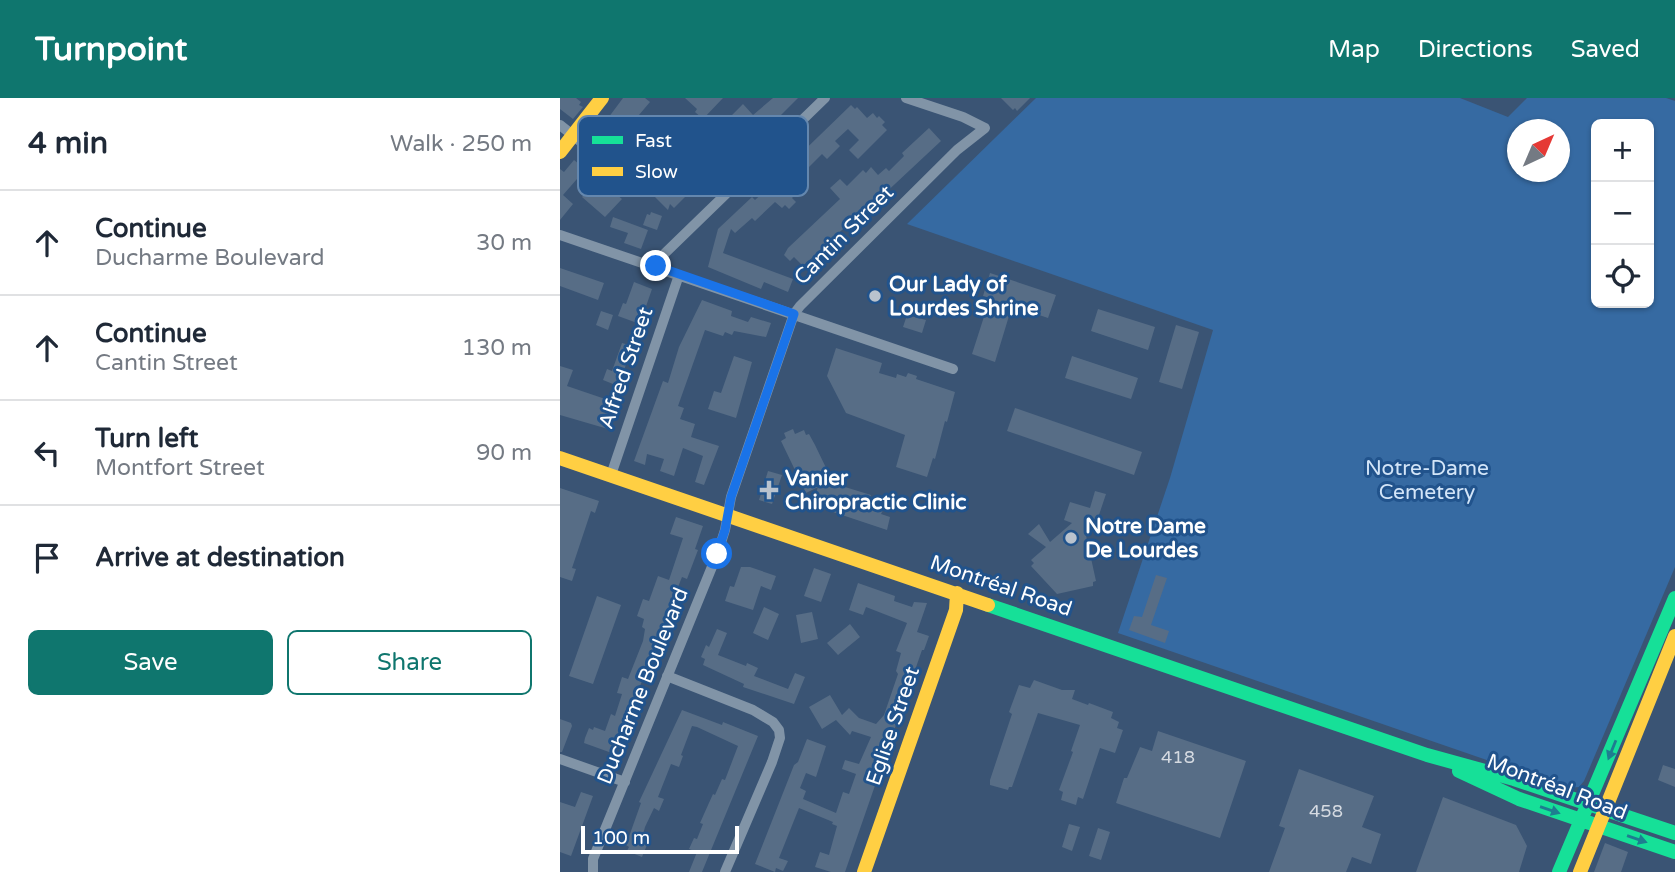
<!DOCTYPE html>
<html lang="en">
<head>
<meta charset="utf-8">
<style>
  :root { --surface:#fff; --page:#f2f2f3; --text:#1f2937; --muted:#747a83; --line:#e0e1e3; --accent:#0f766e }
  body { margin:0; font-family:"Varela Round",sans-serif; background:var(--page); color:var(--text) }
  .controls { position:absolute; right:21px; top:21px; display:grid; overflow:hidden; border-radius:10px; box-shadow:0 2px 5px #0004 }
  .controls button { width:63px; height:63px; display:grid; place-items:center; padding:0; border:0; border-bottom:2px solid var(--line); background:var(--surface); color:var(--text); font:35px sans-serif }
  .compass { position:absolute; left:947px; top:21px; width:63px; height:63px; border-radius:50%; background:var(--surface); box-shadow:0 2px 5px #0004; rotate:44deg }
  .scale { position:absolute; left:21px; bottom:18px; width:158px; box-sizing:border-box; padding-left:7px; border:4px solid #fff; border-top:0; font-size:19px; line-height:24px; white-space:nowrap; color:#fff; -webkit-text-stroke:5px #21538c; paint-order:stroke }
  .stop { position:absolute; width:21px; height:21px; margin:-16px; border:5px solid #1a73e8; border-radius:50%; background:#fff }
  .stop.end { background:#1a73e8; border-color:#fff; box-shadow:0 2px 7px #0008 }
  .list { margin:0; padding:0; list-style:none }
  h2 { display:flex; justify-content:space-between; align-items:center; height:91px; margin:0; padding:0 28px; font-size:30px }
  h2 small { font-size:23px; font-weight:400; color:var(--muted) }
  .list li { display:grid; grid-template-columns:46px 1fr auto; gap:21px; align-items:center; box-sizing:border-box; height:105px; padding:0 28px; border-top:2px solid var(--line) }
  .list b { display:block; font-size:26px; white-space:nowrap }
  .list p { margin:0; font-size:23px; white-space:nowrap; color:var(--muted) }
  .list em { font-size:23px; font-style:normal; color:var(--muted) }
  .actions { display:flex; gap:14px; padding:21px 28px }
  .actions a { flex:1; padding:16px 0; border:2px solid var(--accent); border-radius:10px; text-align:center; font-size:24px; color:var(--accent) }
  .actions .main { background:var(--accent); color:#fff }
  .icon { flex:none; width:38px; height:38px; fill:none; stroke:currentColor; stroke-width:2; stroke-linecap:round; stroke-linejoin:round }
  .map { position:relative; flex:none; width:1115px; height:774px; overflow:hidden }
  header { display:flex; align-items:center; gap:42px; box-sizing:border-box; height:98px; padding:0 35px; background:var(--accent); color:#fff }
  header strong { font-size:33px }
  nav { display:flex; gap:38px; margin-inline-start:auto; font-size:24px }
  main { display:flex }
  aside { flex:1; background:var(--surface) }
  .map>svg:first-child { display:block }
</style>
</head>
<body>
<header>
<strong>Turnpoint</strong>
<nav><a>Map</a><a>Directions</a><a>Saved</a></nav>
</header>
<main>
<aside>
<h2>4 min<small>Walk · 250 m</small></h2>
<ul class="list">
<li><svg class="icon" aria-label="ahead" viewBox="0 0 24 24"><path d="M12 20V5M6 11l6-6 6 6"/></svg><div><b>Continue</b><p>Ducharme Boulevard</p></div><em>30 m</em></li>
<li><svg class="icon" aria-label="ahead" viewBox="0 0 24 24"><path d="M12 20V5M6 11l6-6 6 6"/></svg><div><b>Continue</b><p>Cantin Street</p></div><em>130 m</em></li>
<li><svg class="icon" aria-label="left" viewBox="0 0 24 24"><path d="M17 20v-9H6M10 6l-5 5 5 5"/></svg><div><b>Turn left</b><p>Montfort Street</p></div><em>90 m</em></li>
<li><svg class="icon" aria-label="arrive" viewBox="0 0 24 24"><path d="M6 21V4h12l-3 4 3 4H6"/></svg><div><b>Arrive at destination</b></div></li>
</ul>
<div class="actions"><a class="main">Save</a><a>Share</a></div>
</aside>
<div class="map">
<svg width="1115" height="774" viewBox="0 0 1115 774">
  <rect width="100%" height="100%" fill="#3a5474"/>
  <!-- green -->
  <path fill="#366aa2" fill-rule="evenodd" d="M476 0H900L948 19 967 0H1106L1115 3V469L1024 683 1019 689 1008 690 558 535 610 380 653 232 347 126ZM1036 26H1089V205H1036ZM958 32H1000V74H958Z"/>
  <!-- building -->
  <path fill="#576d86" d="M0 0H16L21 4 19 7 23 9 13 21 0 11Z
    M63 0H85L90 4 50 51 34 39Z
    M125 0H163L143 21 135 14 137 11Z
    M213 0H238L217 21 215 19 206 27 205 26 142 89 138 92 135 89 114 110 110 106 108 112 95 99 117 73 106 62 115 53 133 69 146 57 143 54 149 49 151 50 163 40 161 38 177 23 172 17 183 6 193 17Z
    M441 0H470L457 13 455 10 453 12Z
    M291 7 295 11 297 9 307 20 313 15 317 20 319 18 325 24 322 27 327 32 298 61 289 52 299 42 288 31 275 43 280 48 267 61 262 56 242 76 248 83 232 100 236 104 229 111 225 107 222 110 215 104 195 123 192 120 175 135 171 131 163 155 233 181 228 194 204 184 201 191 148 169 158 131 192 99 195 102 220 79 217 75 225 67 227 69Z
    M369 30 381 43 305 114 307 116 298 124 295 120 243 168 234 159 230 163 224 157 228 150 280 101 270 90 280 81 287 88 303 72 306 75 311 69 318 77 326 70 329 73 344 58 342 55Z
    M14 62 62 101 45 119 22 99 29 90 17 81 3 97 13 106 0 122V71L4 74Z
    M91 114 102 118 97 132 83 127 87 116 90 117Z
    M53 119 88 132 81 151 64 145 68 135 50 129Z
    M0 170 44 185 38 202 0 188Z
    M430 175 496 197 488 220 452 208 435 264 412 256 430 200 423 198Z
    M74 184 92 191 80 226 58 218 63 205 66 206Z
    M142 202 172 213 171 218 188 224 191 219 211 225 206 239 174 233 172 237 165 234 163 238 145 232 118 308 124 310 120 321 135 326 131 339 159 348 144 387 135 384 143 358 123 350 114 378 100 373 104 361 87 356 85 367 74 363 103 283 108 285 119 249Z
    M538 211 595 229 588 252 531 233Z
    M41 213 53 217 48 232 36 227Z
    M347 217 366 222 362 235 343 229Z
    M616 227 639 234 622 291 599 284Z
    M62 245 73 248 58 288 43 282 47 271 52 273Z
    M276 250 322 265 319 275 336 280 337 276 346 279 348 275 357 278 356 281 395 294 387 324 385 323 375 361 373 360 367 379 336 369 345 337 286 315 267 278Z
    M174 258 192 264 176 320 148 311 154 293 161 295Z
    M512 258 578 280 571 301 505 280Z
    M0 268 13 272 7 288 57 305 48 331 0 317Z
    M455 310 582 354 574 377 447 333Z
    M233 331 235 336 244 332 246 337 249 336 255 347 269 376 259 381 311 397 310 399 316 401 314 407 324 410 321 416 330 419 327 432 252 407 258 389 246 395 221 343 226 340 224 335Z
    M208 373 222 377 212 406 199 402Z
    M0 390 39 403 35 415 31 413 12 470 16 471 12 483 0 479Z
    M535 393 546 396 534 432 524 428 536 483 533 484V488L497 496 471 468 474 465 471 462 486 449 468 436 479 426 490 444 512 425 504 422 510 404 530 410Z
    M116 419 143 428 135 451 138 452 127 481 122 479 103 527 55 655 49 654 24 645 25 640 29 630 33 632 34 629 45 633 51 616 55 618 62 596 57 595 62 579 68 581 83 543 85 531 82 529 84 521 77 518 83 501 89 503 98 478 109 482 123 440 110 436Z
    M181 469H190L216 478 211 492 201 488 193 512 165 503 170 488 174 489Z
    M254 470 271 476 261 504 244 498Z
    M596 477 607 480 591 527 609 533 605 545 569 532 574 518 582 519Z
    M298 485 335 498 334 503 352 509 354 504 367 505 357 534 369 538 364 552H362L285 774H271L255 769 260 754 269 757 277 728 272 726 273 724 239 710 219 760 228 763 223 773 216 770 215 774 195 766 234 667 238 664 247 641 266 648 256 679 246 675 240 690 246 693 243 701 276 715 283 694 289 696 296 676 282 671 285 662 299 666 311 639 292 633 290 637 276 622 262 631 249 609 270 597 282 617 289 610 299 620 316 626 324 617 338 576 336 573 341 555 336 553 347 525 306 509 303 517 289 512Z
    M37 498 61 507 33 586 9 578Z
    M204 509 219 516 208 542 193 535Z
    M252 514 258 541 241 545 236 517Z
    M290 526 300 539 278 557 267 545Z
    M157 531 167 535 158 557 186 568 187 565 198 570 194 578 228 591 235 575 245 579 234 606 183 589 184 586 143 567 145 561 141 559 146 547 149 549Z
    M474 582 502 592H515L512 601 528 607 529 605 553 614 551 620 559 624 557 630 563 632 555 655 540 650 523 701 518 699 516 707 501 702 503 694 499 692 513 654 511 653 520 627 478 615 452 689H449L448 692 430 687V682L452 616 449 614 459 587 470 590Z
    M122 612 162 627 163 624 198 638 142 774H129L137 754 129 751 134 740 137 741 143 726 140 725 144 716 153 696 155 697 162 681 165 682 178 648 137 629 132 628 121 657 123 658 119 669 111 666 98 699 104 701 99 713 94 710 85 729 81 744 87 747 82 759 67 753 69 749 66 747 81 705 79 704Z
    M0 621 11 625 12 628 2 654H0Z
    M598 633 686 663 660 740 556 705 564 680H567L580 649 592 653Z
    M1103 667 1115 671V689L1098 682Z
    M739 671 814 698 802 729 821 736 811 766 792 759 786 774H709L725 730 719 728Z
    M21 694 33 698 11 758 0 754V704L15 709Z
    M883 699 956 727 967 748 959 774H856Z
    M509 726 520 729 512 753 502 749Z
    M538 730 550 734 541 762 529 758Z
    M1045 745 1068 754 1061 774H1034Z"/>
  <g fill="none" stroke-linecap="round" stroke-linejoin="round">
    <!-- street -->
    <path stroke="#8194a7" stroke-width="10" d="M0 27 69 82
      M0 137 393 271
      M95 168 103 157 265 0
      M51 377 119 177
      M107 578 193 612 213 624 219 632 220 640 212 664 165 774
      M0 661 65 684
      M33 774V761L158 454 165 432 171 399 234 216 240 208 397 52 425 30 403 19 346 0"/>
    <!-- fast -->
    <path stroke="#16e098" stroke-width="14" d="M428 507 867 657 954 681 1115 735
      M899 673 959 701 1115 754
      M999 774 1115 500"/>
    <!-- slow -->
    <path stroke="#ffcf43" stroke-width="14" d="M0 54 42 0
      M0 360 428 507
      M304 774 396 512 397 495
      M1020 774 1115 538"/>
  </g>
  <!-- one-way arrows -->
  <defs><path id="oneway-solid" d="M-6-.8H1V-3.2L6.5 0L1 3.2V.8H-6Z" transform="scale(1.75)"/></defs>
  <g fill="#1e7d90">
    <use href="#oneway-solid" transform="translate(1052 652) rotate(112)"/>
    <use href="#oneway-solid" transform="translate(990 712) rotate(19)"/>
    <use href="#oneway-solid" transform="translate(1077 741) rotate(19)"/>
  </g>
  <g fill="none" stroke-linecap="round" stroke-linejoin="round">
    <!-- route -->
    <path stroke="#1a73e8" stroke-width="9" d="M96 168 234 216 171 399 165 432 157 456"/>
  </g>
  <!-- markers -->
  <g fill="#bac3ce" stroke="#21538c" stroke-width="2.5">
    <circle cx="315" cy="198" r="7"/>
    <path d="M205.5 381.5h7v7h7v7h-7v7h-7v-7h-7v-7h7z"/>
    <circle cx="511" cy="440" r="7"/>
  </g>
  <g text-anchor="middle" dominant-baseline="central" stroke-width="6" stroke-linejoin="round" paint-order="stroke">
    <!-- number labels -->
    <g font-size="18" fill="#d5dae1">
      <text x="618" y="659">418</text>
      <text x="766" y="713">458</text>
    </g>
    <!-- street labels -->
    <g font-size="21" fill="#fff" stroke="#21538c">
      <text transform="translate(284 137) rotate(-45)">Cantin Street</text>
      <text transform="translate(66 270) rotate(-71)">Alfred Street</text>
      <text transform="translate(441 488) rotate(19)">Montréal Road</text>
      <text transform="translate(83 588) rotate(-68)">Ducharme Boulevard</text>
      <text transform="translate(333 628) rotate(-71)">Eglise Street</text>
      <text transform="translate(997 689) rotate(21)">Montréal Road</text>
    </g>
    <!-- poi labels -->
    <g font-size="21" font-weight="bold" fill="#fff" stroke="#21538c" text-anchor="start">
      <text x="329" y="186">Our Lady of<tspan x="329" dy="24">Lourdes Shrine</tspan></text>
      <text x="225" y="380">Vanier<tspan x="225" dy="24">Chiropractic Clinic</tspan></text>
      <text x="525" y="428">Notre Dame<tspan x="525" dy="24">De Lourdes</tspan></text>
    </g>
    <!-- park labels -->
    <g font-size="21" fill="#d3e5f8" stroke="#21538c">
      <text x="867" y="370">Notre-Dame<tspan x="867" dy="24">Cemetery</tspan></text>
    </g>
  </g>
  <!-- legend -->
  <rect x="18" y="18" width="230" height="80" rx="10" fill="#21538c" stroke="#6487ae" stroke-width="2"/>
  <rect x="32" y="38" width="31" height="8" fill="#16e098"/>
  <rect x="32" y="69" width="31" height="9" fill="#ffcf43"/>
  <g font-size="19" fill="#fff">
    <text x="75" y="49">Fast</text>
    <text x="75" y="80">Slow</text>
  </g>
</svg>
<div class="controls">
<button>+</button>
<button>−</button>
<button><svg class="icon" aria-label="locate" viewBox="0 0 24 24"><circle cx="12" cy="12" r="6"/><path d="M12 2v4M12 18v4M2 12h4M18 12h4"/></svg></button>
</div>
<svg class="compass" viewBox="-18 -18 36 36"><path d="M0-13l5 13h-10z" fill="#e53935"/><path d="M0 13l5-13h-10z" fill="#747a83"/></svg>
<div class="scale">100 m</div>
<div class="stop" style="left:157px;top:456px"></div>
<div class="stop end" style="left:96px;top:168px"></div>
</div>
</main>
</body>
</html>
